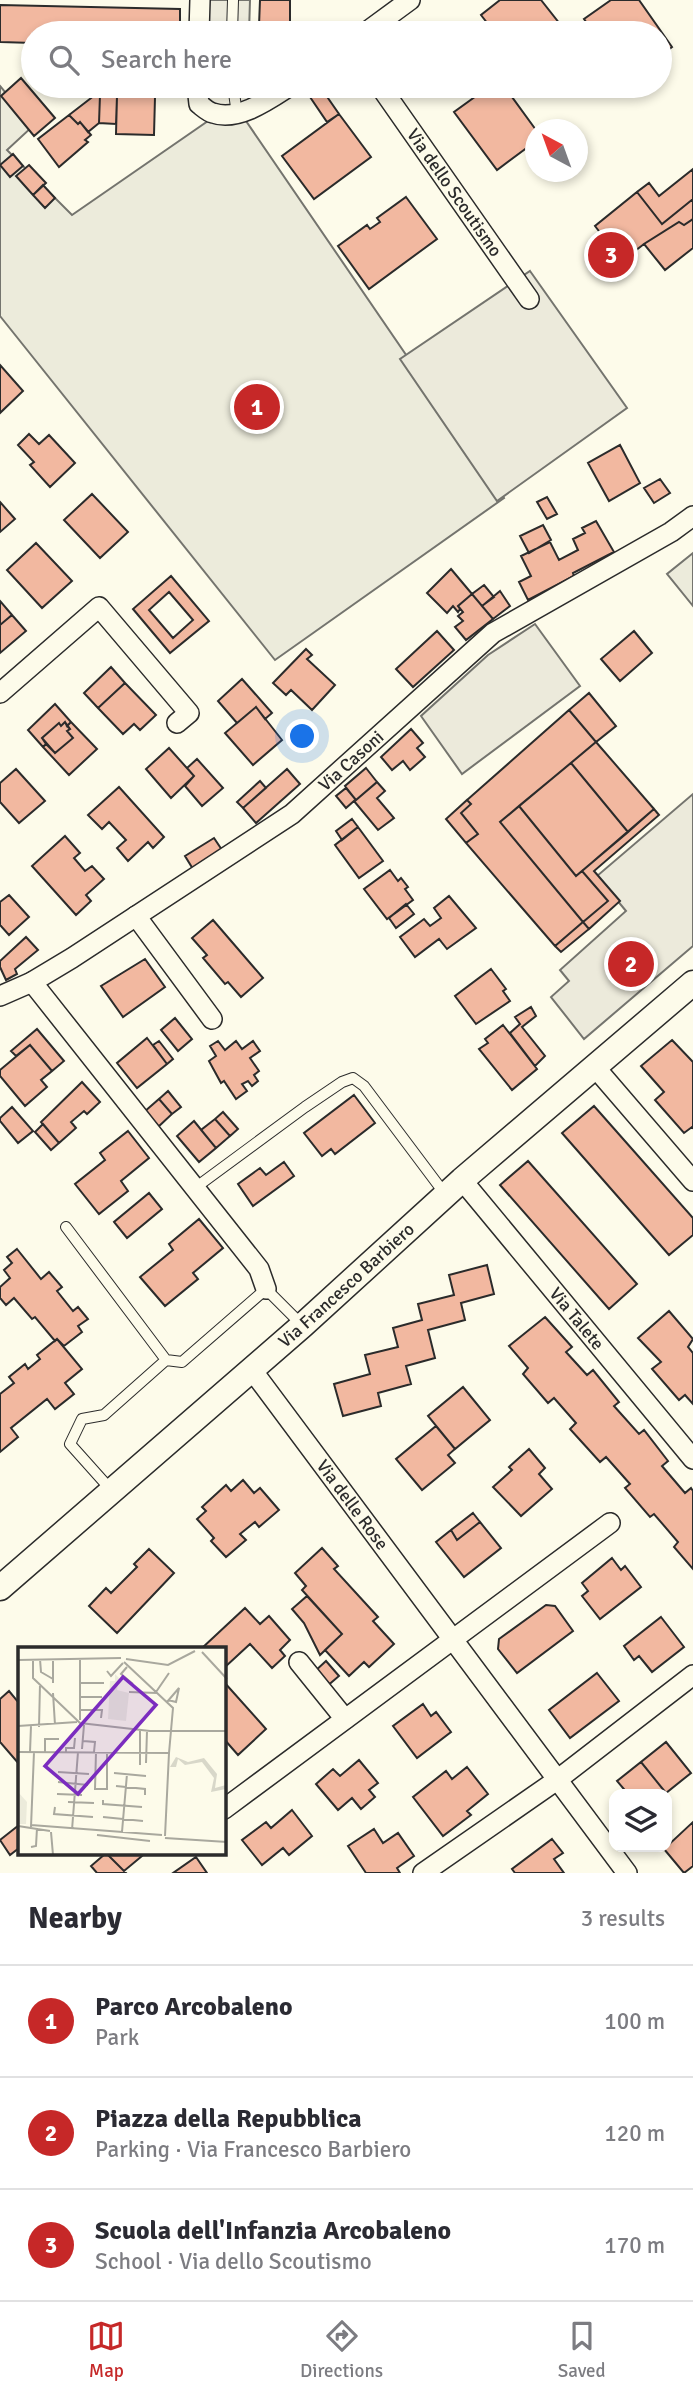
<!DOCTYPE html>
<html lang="en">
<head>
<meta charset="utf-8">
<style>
  :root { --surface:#fff; --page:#f7f7f7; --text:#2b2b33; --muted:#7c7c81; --line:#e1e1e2; --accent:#c62828 }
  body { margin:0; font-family:Signika,sans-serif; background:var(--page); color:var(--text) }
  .controls { position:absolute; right:21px; bottom:21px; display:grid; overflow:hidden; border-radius:14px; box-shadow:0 4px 10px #0003 }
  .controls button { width:63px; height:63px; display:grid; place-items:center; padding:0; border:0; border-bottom:2px solid var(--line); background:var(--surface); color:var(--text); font:35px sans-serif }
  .compass { position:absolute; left:525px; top:119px; width:63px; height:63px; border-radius:50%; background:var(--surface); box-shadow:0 4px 10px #0003; rotate:319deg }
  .you { position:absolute; left:303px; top:737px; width:24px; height:24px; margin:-18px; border:5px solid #fff; border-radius:50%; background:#1a73e8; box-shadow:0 0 0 10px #1a73e833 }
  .badge { display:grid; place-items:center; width:46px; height:46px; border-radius:50%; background:var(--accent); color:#fff; font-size:23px; font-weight:700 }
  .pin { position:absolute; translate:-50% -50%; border:4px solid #fff; box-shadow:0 2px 7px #0006 }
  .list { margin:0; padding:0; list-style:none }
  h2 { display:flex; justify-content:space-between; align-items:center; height:91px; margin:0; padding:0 28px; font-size:30px }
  h2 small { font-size:23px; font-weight:400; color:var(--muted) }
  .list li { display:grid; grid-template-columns:46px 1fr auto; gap:21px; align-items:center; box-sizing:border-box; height:112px; padding:0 28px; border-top:2px solid var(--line) }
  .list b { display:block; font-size:26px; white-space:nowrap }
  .list p { margin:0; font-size:23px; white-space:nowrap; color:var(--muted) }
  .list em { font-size:23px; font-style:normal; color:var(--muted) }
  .icon { flex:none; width:38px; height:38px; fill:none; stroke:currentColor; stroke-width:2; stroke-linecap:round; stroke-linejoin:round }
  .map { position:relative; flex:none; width:693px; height:1873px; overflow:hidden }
  .search { position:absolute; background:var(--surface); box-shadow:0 4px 10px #0003; left:21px; right:21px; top:21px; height:77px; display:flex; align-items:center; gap:18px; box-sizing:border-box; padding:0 24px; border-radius:38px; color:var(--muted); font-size:26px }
  .sheet { height:427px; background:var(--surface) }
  nav { display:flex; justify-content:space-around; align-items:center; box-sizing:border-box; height:98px; border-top:2px solid var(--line); background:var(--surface); font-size:19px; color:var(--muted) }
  nav a { display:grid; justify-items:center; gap:4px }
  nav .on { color:var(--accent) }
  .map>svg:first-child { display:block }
</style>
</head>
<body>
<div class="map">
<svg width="693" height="1873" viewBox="0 0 693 1873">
  <rect width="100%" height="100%" fill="#fdfbea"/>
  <!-- green -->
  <path fill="#ecebdb" stroke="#74746e" stroke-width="2" d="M0 86 33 126 7 150 72 215 208 121H246L504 498 275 660 0 316Z
    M693 553V606L667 574Z"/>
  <!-- parking -->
  <path fill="#eceadb" stroke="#74746e" stroke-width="2" d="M208 0H250L249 33H207Z
    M530 271 627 408 497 501 400 359Z
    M535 624 580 686 462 774 421 716 488 655Z
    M693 794V946L584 1039 551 997 569 981 560 970 626 911 597 876Z"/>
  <!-- building -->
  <path fill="#f2b8a0" stroke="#2b2b2b" stroke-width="2" fill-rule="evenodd" d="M260 0H290V26H259Z
    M500 0H541L567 33H495L481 15Z
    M611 0H639L672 47 660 56V33H594L584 19Z
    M0 5 180 9V33H33V43L0 42Z
    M259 26H278V33H259Z
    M21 78 55 118 34 136 1 96Z
    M490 86H504L536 130V141L497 170 454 112Z
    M321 88 339 114 327 122 310 97Z
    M95 95H100L99 123 88 132 80 122 78 124 69 115Z
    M100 95 117 96 116 124 99 123Z
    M117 96 155 97 154 135 116 134Z
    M339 114 371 157 314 199 282 156Z
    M69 115 78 124 80 122 91 135 85 140 88 142 59 167 38 139Z
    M13 154 23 166 10 177 0 165Z
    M29 165 46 183 33 195 16 176Z
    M693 169V199L662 224 637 192 649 183 659 196Z
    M43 185 55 198 45 208 33 195Z
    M637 192 662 224 693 199V219L684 225 679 222 644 244 622 261 595 226Z
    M406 197 437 239 369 289 338 246 367 225 370 229 380 222 377 218Z
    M693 219V248L665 270 644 244 679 222 684 225Z
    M0 365 23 391 0 413Z
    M29 434 39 444 49 435 75 463 50 487 30 465 34 462 18 445Z
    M620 445 640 483 609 501 588 463Z
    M660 479 670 493 654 503 644 488Z
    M92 494 128 532 100 558 64 520Z
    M547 497 557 514 547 519 537 502Z
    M0 502 15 519 0 532Z
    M596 521 614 552 573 573 574 576 528 600 519 582 531 576 521 556 550 542 559 560 578 550 573 539 585 533 582 528Z
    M543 525 551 540 529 553 520 536Z
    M36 543 72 581 42 608 7 570Z
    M451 569 472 594 458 606 460 609 458 612 453 606 447 613 427 593Z
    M171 576 209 621 170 653 133 609ZM169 592 193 620 173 638 149 610Z
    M484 585 494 597 482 606 472 594Z
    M500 591 510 606 493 619 482 606Z
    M472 594 493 619 466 640 455 627 463 621 458 616 463 612 458 606Z
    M0 601 12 615 0 625Z
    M12 615 26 631 0 653V625Z
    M437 631 454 650 413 687 396 669Z
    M634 631 652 653 620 681 601 659Z
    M306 649 312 655 307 659 335 685 312 710 291 690 286 695 273 683Z
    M111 667 125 683 98 708 84 693Z
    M242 679 272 713 265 719 256 707 237 723 218 701Z
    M125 683 156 715 140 730 134 724 123 734 98 708Z
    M589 693 616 726 596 742 569 710Z
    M55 704 71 722 67 726 65 722 61 726 59 723 42 738 46 744 43 747 28 730Z
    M256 707 282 740 253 765 225 733Z
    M569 710 596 742 500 822 583 922 555 946 466 843 478 834 461 813 471 804 467 800Z
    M65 722 70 729 67 731 73 738 55 753 42 738 59 723 61 726Z
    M71 722 97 749 69 775 43 747 46 744 55 753 73 738 67 731 70 729 67 726Z
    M411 729 423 743 417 748 425 757 410 770 403 761 392 770 381 757Z
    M596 742 654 809 628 832 571 763Z
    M169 748 194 776 171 798 146 769Z
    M197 759 223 788 202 806 185 786 194 776 187 768Z
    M571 763 628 832 576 876 519 806Z
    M366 768 377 782 356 800 345 786Z
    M16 769 45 801 19 823 0 802V783Z
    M287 769 300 784 256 823 243 808Z
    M260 781 266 788 243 808 237 802Z
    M377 782 385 791 377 798 394 818 378 830 354 801 346 808 336 796 346 788 356 800Z
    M119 787 164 837 153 848 148 842 128 861 117 848 126 840 109 822 102 829 88 815Z
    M467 800 471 804 461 813 478 834 466 843 446 819Z
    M519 806 576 876 582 871 608 901 583 922 500 822Z
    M654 809 659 815 594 871 620 901 589 929 583 922 608 901 582 871Z
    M352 819 358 827 342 840 336 831Z
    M358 827 383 861 359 878 335 845Z
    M65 836 80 853 74 858 85 871 92 866 104 879 86 895 91 901 76 915 32 866Z
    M214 838 222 850 193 869 185 856Z
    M390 870 398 881 401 878 408 887 405 889 413 900 387 919 364 889Z
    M9 895 29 917 9 935 0 925V902Z
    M449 896 476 928 447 949 439 939 415 957 400 937 424 919 430 926 441 918 434 908Z
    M406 904 414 914 396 928 389 918Z
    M213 920 263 978 241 997 228 982 225 984 203 958 207 955 192 938Z
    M583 922 589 929 561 952 555 946Z
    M26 937 38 950 15 969 17 974 6 980 0 967V961Z
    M145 959 165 987 123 1017 101 986Z
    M491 969 506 989 503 991 510 1001 476 1024 455 996Z
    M531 1007 536 1016 522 1027 545 1056 535 1066 510 1033 520 1024 515 1017Z
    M175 1018 192 1039 178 1051 161 1030Z
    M503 1025 537 1069 512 1090 479 1049 488 1043 485 1039Z
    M37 1029 64 1061 52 1071 30 1045 16 1056 11 1051Z
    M147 1038 167 1064 137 1088 117 1063Z
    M672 1040 693 1062V1128L692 1127 684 1133 655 1100 664 1092 641 1066Z
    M159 1041 173 1059 167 1064 153 1045Z
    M218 1041 225 1050 236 1041 242 1049 253 1041 260 1051 250 1058 259 1071 254 1075 258 1081 252 1086 248 1081 242 1084 247 1091 236 1099 224 1081 221 1083 209 1061 216 1056 210 1046Z
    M30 1045 52 1071 41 1080 47 1087 25 1106 0 1076V1070Z
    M82 1082 100 1102 87 1114 84 1111 71 1122 76 1128 59 1143 41 1122Z
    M168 1091 181 1107 172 1114 159 1099Z
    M354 1095 375 1123 335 1154 331 1149 322 1156 304 1133Z
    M159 1099 172 1114 158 1127 144 1112Z
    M594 1106 693 1218V1235L669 1255 562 1133Z
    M12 1107 33 1131 18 1143 0 1121V1118Z
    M223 1112 238 1129 230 1136 215 1119Z
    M215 1119 230 1136 216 1148 201 1130Z
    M194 1121 216 1148 199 1162 177 1136Z
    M43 1124 59 1143 51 1150 35 1132Z
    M128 1131 149 1158 121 1181 128 1191 99 1214 75 1184 105 1160 100 1153Z
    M528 1161 637 1284 609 1309 500 1185Z
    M284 1162 294 1176 253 1206 238 1184 260 1168 266 1175Z
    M149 1193 162 1209 127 1238 114 1222Z
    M199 1219 223 1248 193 1273 198 1279 165 1306 140 1277 173 1250 169 1244Z
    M17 1249 41 1279 49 1272 62 1287 57 1291 73 1311 78 1307 88 1319 78 1326 82 1332 64 1346 57 1339 55 1341 35 1317 32 1319 14 1298 6 1305 0 1298V1287L10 1278 4 1270 12 1263 7 1257Z
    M487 1265 494 1294 461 1303 465 1320 428 1330 435 1358 406 1366 411 1384 378 1393 381 1406 343 1416 334 1384 370 1374 365 1355 398 1347 393 1328 422 1320 418 1304 454 1295 449 1275Z
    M669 1311 693 1339 688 1347 693 1353V1404L685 1395 679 1400 652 1369 661 1362 638 1338Z
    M545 1317 572 1347 566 1352 587 1375 593 1370 619 1402 614 1406 639 1434 644 1430 668 1461 662 1466 685 1493 691 1488 693 1491V1569L674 1547 678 1542 654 1514 650 1517 625 1488 630 1484 606 1457 600 1462 570 1429 576 1423 554 1398 548 1403 523 1374 528 1368 509 1346Z
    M57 1339 82 1369 65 1383 74 1394 55 1409 47 1399 11 1428 18 1437 0 1452V1394L14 1383 9 1377 25 1364 28 1369 40 1359 37 1355Z
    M463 1387 490 1420 455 1449 428 1416Z
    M436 1426 455 1449 448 1455 455 1463 422 1490 396 1459Z
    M529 1449 545 1468 539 1474 552 1489 521 1516 493 1487 512 1470 509 1467Z
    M243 1480 254 1493 260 1488 279 1510 259 1527 255 1522 240 1534 246 1540 226 1557 211 1541 214 1538 197 1519 206 1511 202 1507 226 1485 231 1491Z
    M473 1513 480 1522 457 1540 451 1530Z
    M480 1522 501 1548 464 1577 436 1542 451 1530 457 1540Z
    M322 1548 338 1566 334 1569 378 1617 373 1621 394 1644 369 1667 364 1662 349 1676 325 1650 342 1634 302 1590 306 1586 295 1573Z
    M149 1549 174 1573 117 1633 89 1606 106 1588 111 1593 137 1567 134 1564Z
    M612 1558 621 1570 625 1566 641 1587 600 1619 582 1596 588 1591 582 1583Z
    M307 1596 342 1634 320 1655 304 1623 292 1609Z
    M546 1605 555 1606 573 1631 517 1673 498 1649 499 1639Z
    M245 1608 260 1624 269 1616 290 1640 280 1650 285 1656 272 1668 250 1644 224 1668V1649H201Z
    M661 1617 684 1647 652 1672 639 1656 634 1660 624 1646Z
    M326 1661 339 1676 326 1687 314 1672Z
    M597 1673 619 1701 570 1738 549 1710Z
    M224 1682 266 1729 238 1755 224 1739Z
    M9 1691 19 1703V1764L0 1742V1699Z
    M423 1704 431 1716 436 1712 451 1732 417 1758 393 1726Z
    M666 1742 691 1773 666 1793 641 1762Z
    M359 1760 378 1783 369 1790 375 1797 361 1809 352 1798 338 1810 316 1784 333 1769 340 1776Z
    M641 1762 666 1793 664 1794H628L617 1781Z
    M467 1767 488 1794 467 1811 471 1815 443 1836 413 1797 446 1771 452 1779Z
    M292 1810 312 1836 289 1855 283 1848 262 1865 242 1840 266 1822 271 1828Z
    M693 1822V1866L684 1873 664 1849Z
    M19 1825V1848L10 1855 0 1840Z
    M374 1829 383 1843 398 1833 414 1856 397 1868 400 1873H366L348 1846Z
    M552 1839 563 1853 554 1859 564 1873H515L512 1869Z
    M105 1854H107L126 1873H97L91 1866Z
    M107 1854H141L142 1856 124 1871Z
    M196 1857 207 1873H173Z"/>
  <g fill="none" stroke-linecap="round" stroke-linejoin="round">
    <!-- service casing -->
    <g stroke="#2b2b2b" stroke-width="12">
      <path id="service" d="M232 33 233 0
        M233 86 237 114
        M195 1188 305 1107 342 1082 353 1078 364 1086 445 1194
        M66 1227 166 1360 104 1415 82 1419 70 1444 112 1491
        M166 1360 182 1362 266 1289 302 1325"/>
    </g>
    <!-- minor casing -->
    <g stroke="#2b2b2b" stroke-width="22">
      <g id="minor">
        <path d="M199 33 200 0"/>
        <path d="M365 33 410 0"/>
        <path d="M197 86 199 104C203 107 208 112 213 113 238 122 270 99 290 86"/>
        <path id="s1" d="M380 86 529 299"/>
        <path d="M0 693 99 607 189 713 177 723"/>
        <path d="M136 916 212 1019"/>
        <path d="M32 982 259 1269 266 1289"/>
        <path id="s2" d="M0 996 32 982 72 958 292 814 493 633 671 532 693 516"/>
        <path d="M594 1066 693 1181"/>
        <path id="s3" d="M462 1180 693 1459"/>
        <path id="s4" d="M252 1370 627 1873"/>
        <path d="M299 1662 345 1719"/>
        <path d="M224 1809 610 1523"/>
        <path d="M423 1873 557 1780 693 1675"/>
      </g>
    </g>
    <!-- tertiary casing -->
    <g stroke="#2b2b2b" stroke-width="27">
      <g id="tertiary">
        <path id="s5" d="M0 1588 303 1325 462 1180 693 983"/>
      </g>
    </g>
    <!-- service -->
    <use href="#service" stroke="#fdfbea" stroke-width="10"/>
    <!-- minor -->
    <use href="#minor" stroke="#fdfbea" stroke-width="19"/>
    <!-- tertiary -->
    <use href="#tertiary" stroke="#fdfbea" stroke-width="24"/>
  </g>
  <g text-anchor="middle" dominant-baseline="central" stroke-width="5" stroke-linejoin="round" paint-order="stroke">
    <!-- street labels -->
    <g font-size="18" fill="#2b2b2b" stroke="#fdfbea">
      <text stroke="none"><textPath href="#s1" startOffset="130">Via dello Scoutismo</textPath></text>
      <text stroke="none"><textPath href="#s2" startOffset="424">Via Casoni</textPath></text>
      <text stroke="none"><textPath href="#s5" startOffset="460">Via Francesco Barbiero</textPath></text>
      <text stroke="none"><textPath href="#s3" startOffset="180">Via Talete</textPath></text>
      <text stroke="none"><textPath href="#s4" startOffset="168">Via delle Rose</textPath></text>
    </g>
  </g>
  <!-- overview -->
  <g transform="translate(18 1647)">
    <rect width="208" height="208" fill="#fdfbea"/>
    <path d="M97 27 101 31 99 43 111 46 108 74 90 72 92 34H97ZM0 145 9 155 8 177H0Z" fill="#ecebdb"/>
    <path d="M158 110 170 115 186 111 199 127 197 141 208 138V142L193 145 196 131 184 115 167 118 160 112 158 120H152Z" fill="#d8d7c9"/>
    <path fill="none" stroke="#a9a89e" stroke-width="2" d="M184 5 209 32M15 12V31L62 76 132 84H209M22 12 23 25 35 32M62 12V73M108 12 150 18 177 4M0 13 103 11M109 20 103 27 115 37M89 24 93 29 105 16M35 36V12M62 36H86M111 45 139 46M138 45 151 26M35 46 37 78M62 50H84M149 55 161 41 158 55 150 53M62 63H84L83 71M0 79 59 75M21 80 22 37M65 94 77 95 76 105M64 102 66 78M0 105 151 106 155 61 106 15M12 105 13 79M27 105V92H41M48 105V101H56L57 91M78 105 77 142H89V105M128 116 129 84M122 118V83M40 125 71 127M96 126 128 129M40 135 70 138M98 139 127 142V148M39 147 64 148M85 153V157L124 160M50 155 76 156M37 160 36 167 75 170M85 170 125 174M13 178 144 188M0 179 32 184M13 180 16 105M54 183 60 105M33 185 35 208M104 185 109 127M79 188 132 194M147 189 151 106M147 191 209 195M13 200 18 199 19 181"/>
    <path fill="#7b2cbf" fill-opacity="0.15" stroke="#7b2cbf" stroke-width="3.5" d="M105 30 138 58 60 147 27 119Z"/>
    <rect width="208" height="208" fill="none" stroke="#2b2b2b" stroke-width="3.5"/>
  </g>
</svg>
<div class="controls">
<button><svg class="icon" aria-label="layers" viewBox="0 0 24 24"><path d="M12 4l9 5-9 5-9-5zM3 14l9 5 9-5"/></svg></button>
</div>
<svg class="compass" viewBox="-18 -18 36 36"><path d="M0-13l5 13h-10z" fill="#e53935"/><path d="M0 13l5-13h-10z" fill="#7c7c81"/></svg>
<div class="you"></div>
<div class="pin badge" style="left:257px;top:407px">1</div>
<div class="pin badge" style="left:631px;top:964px">2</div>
<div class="pin badge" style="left:611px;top:255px">3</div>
<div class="search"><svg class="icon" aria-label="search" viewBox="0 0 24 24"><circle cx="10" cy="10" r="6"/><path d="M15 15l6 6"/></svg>Search here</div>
</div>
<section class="sheet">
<h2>Nearby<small>3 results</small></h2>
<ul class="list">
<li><span class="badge">1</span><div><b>Parco Arcobaleno</b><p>Park</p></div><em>100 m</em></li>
<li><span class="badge">2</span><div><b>Piazza della Repubblica</b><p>Parking · Via Francesco Barbiero</p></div><em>120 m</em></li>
<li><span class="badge">3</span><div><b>Scuola dell'Infanzia Arcobaleno</b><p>School · Via dello Scoutismo</p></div><em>170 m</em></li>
</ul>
</section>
<nav>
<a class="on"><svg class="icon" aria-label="map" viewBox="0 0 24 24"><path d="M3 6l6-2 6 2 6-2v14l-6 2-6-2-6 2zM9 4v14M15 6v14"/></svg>Map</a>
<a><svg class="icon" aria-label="directions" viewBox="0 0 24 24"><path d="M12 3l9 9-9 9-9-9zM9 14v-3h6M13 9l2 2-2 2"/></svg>Directions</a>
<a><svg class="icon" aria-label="saved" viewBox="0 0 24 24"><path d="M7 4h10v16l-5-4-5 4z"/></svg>Saved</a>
</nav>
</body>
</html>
